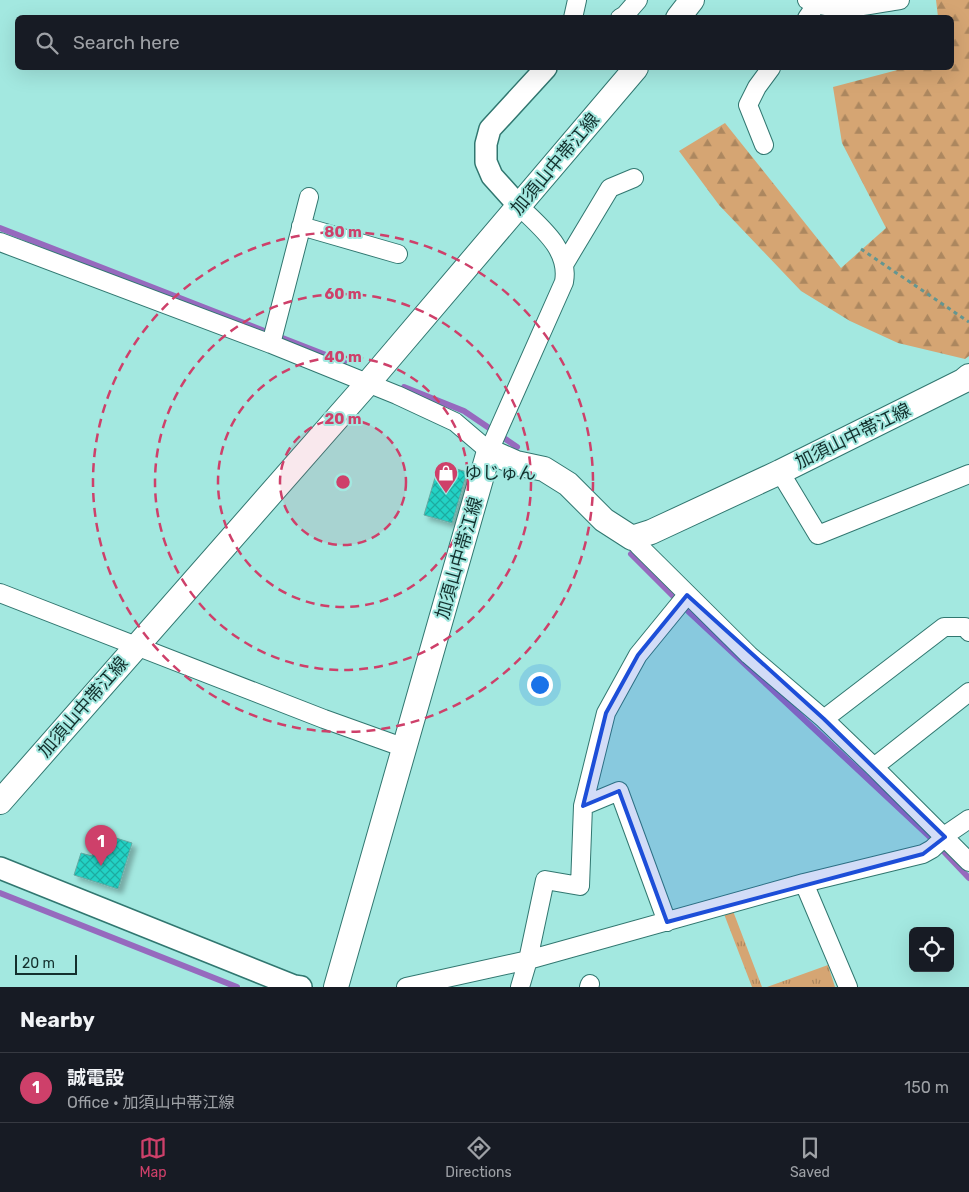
<!DOCTYPE html>
<html lang="en">
<head>
<meta charset="utf-8">
<style>
  :root { --surface:#171b24; --page:#242831; --text:#f1f3f6; --muted:#9ea1a6; --line:#363941; --accent:#ce406a }
  body { margin:0; font-family:Rubik,"Noto Sans JP",sans-serif; background:var(--page); color:var(--text) }
  .controls { position:absolute; right:15px; bottom:15px; display:grid; overflow:hidden; border-radius:8px; box-shadow:0 5px 20px #0002 }
  .controls button { width:45px; height:45px; display:grid; place-items:center; padding:0; border:0; border-bottom:1px solid var(--line); background:var(--surface); color:var(--text); font:25px sans-serif }
  .scale { position:absolute; left:15px; bottom:12px; width:62px; box-sizing:border-box; padding-left:5px; border:2px solid #13302d; border-top:0; font-size:14px; line-height:18px; white-space:nowrap; color:#13302d; -webkit-text-stroke:4px #a3e8e0; paint-order:stroke }
  .you { position:absolute; left:539px; top:684px; width:18px; height:18px; margin:-12px; border:4px solid #fff; border-radius:50%; background:#1a73e8; box-shadow:0 0 0 8px #1a73e833 }
  .badge { display:grid; place-items:center; width:32px; height:32px; border-radius:50%; background:var(--accent); color:#fff; font-size:16px; font-weight:700 }
  .pin { position:absolute; translate:-50% -41px; filter:drop-shadow(0 1px 2px #0008) }
  .pin::after { content:''; position:absolute; top:26px; width:18px; height:15px; background:inherit; clip-path:polygon(0 0,100% 0,50% 100%) }
  .list { margin:0; padding:0; list-style:none }
  h2 { display:flex; justify-content:space-between; align-items:center; height:65px; margin:0; padding:0 20px; font-size:21px }
  h2 small { font-size:16px; font-weight:400; color:var(--muted) }
  .list li { display:grid; grid-template-columns:32px 1fr auto; gap:15px; align-items:center; box-sizing:border-box; height:70px; padding:0 20px; border-top:1px solid var(--line) }
  .list b { display:block; font-size:19px; white-space:nowrap }
  .list p { margin:0; font-size:16px; white-space:nowrap; color:var(--muted) }
  .list em { font-size:16px; font-style:normal; color:var(--muted) }
  .icon { flex:none; width:28px; height:28px; fill:none; stroke:currentColor; stroke-width:2; stroke-linecap:round; stroke-linejoin:round }
  .map { position:relative; flex:none; width:969px; height:987px; overflow:hidden }
  .search { position:absolute; background:var(--surface); box-shadow:0 5px 20px #0002; left:15px; right:15px; top:15px; height:55px; display:flex; align-items:center; gap:12px; box-sizing:border-box; padding:0 18px; border-radius:8px; color:var(--muted); font-size:19px }
  .sheet { height:135px; background:var(--surface) }
  nav { display:flex; justify-content:space-around; align-items:center; box-sizing:border-box; height:70px; border-top:1px solid var(--line); background:var(--surface); font-size:14px; color:var(--muted) }
  nav a { display:grid; justify-items:center; gap:2px }
  nav .on { color:var(--accent) }
  .map>svg:first-child { display:block }
</style>
</head>
<body>
<div class="map">
<svg width="969" height="987" viewBox="0 0 969 987">
  <defs>
    <pattern id="forest-firs" width="22" height="20" patternUnits="userSpaceOnUse" patternTransform="scale(1.25)"><rect width="22" height="20" fill="#d5a573"/><path d="M5 1l3.5 6h-7zM16 11l3.5 6h-7z" fill="#ac875f"/></pattern>
    <pattern id="park-tufts" width="24" height="20" patternUnits="userSpaceOnUse" patternTransform="scale(1.25)"><rect width="24" height="20" fill="#d5a573"/><path d="M3 7l-1-3M5 7V3M7 7l1-3M15 17l-1-3M17 17v-4M19 17l1-3" fill="none" stroke="#ac875f"/></pattern>
    <pattern id="building-cross-hatch" width="8" height="8" patternUnits="userSpaceOnUse" patternTransform="scale(1.25)"><rect width="8" height="8" fill="#23d2c5"/><path d="M0 0l8 8M0 8l8-8" fill="none" stroke="#1daba0"/></pattern>
    <filter id="shadow"><feDropShadow dx="4.5" dy="4.5" stdDeviation="2.5" flood-color="#0004"/></filter>
  </defs>
  <rect width="100%" height="100%" fill="#a3e8e0"/>
  <!-- forest -->
  <path fill="url(#forest-firs)" d="M936 0H969V356L965 359 898 343 850 321 801 291 719 205 679 151 725 123 841 268 886 228 842 143 833 87 905 68H952V18L938 17Z"/>
  <!-- park -->
  <path fill="url(#park-tufts)" d="M733 911 762 987H752L724 914Z
    M828 965 835 987H767Z"/>
  <g fill="none" stroke-linecap="round" stroke-linejoin="round">
    <!-- stream -->
    <path stroke="#966abe" stroke-width="6" d="M0 228 344 362
      M404 387 464 411 517 447
      M631 554 688 611 930 837 969 878
      M0 893 237 987"/>
  </g>
  <!-- building -->
  <path fill="url(#building-cross-hatch)" stroke="#65a9a2" filter="url(#shadow)" d="M439 464 467 472 452 523 424 515Z
    M100 833 132 843 118 889 74 875 81 853 92 856Z"/>
  <g fill="none" stroke-linecap="round" stroke-linejoin="round">
    <!-- minor casing -->
    <g stroke="#317770" stroke-width="20">
      <path id="minor" d="M807 0C834 15 872 4 900 0
        M573 18 577 0
        M620 18 625 15 638 0
        M807 18 816 5
        M764 145 748 105 757 87 771 68
        M301 226 398 254
        M0 242 271 344 397 395 455 422 489 451 564 282C570 249 540 227 519 206
        M565 263 610 188 634 178
        M271 344 309 197
        M780 472 818 535 969 474
        M632 538 639 546 749 655 824 719 874 767 969 862
        M0 593 324 719 405 748
        M824 719 944 627H965L969 632
        M874 767 969 692
        M583 806 606 713 638 655 687 595
        M804 883 848 987
        M406 987 528 960 804 883 923 854 932 849 950 832 969 819
        M520 987 528 960 545 880 580 886 583 806 619 791 667 922
        M589 987 590 984"/>
    </g>
    <!-- tertiary casing -->
    <g stroke="#317770" stroke-width="24">
      <path id="tertiary" d="M519 206 492 176 486 162V144L490 129 546 68
        M0 868 294 986 301 987"/>
    </g>
    <!-- secondary casing -->
    <g stroke="#317770" stroke-width="26">
      <path id="secondary" d="M678 18 692 0
        M0 802 368 383 636 68
        M336 987 489 451 516 463 544 469 568 484 604 520 632 538 651 532 780 472 963 381 969 376"/>
    </g>
    <!-- path -->
    <path stroke="#639691" stroke-width="3" stroke-dasharray="4 4" stroke-linecap="butt" d="M861 249 969 322"/>
    <!-- minor -->
    <use href="#minor" stroke="#fff" stroke-width="18"/>
    <!-- tertiary -->
    <use href="#tertiary" stroke="#fff" stroke-width="21"/>
    <!-- secondary -->
    <use href="#secondary" stroke="#fff" stroke-width="24"/>
  </g>
  <!-- marked area -->
  <path fill="#1d4ed8" fill-opacity="0.2" stroke="#1d4ed8" stroke-width="4" stroke-linejoin="round" d="M687 595 824 719 945 837 923 854 667 922 619 791 583 806 606 713 638 655Z"/>
  <!-- distance rings -->
  <circle cx="343" cy="482" r="63" fill="#ce406a" fill-opacity=".12"/>
  <g fill="none" stroke="#ce406a" stroke-width="2.5" stroke-dasharray="9 6">
    <circle cx="343" cy="482" r="63"/>
    <circle cx="343" cy="482" r="125"/>
    <circle cx="343" cy="482" r="188"/>
    <circle cx="343" cy="482" r="250"/>
  </g>
  <!-- icons -->
  <defs>
    <g id="shop-pin" transform="scale(1.25)"><path d="M0 17L-7.5 6A9.5 9.5 0 1 1 7.5 6Z" fill="#ce406a" stroke="#a3e8e0"/><path d="M-5-2.5h2.3a2.7 3.5 0 0 1 5.4 0H5L5.5 6h-11ZM-1.5-2.5h3a1.5 2.3 0 0 0-3 0Z" fill="#fff"/></g>
  </defs>
  <g fill-rule="evenodd">
    <use href="#shop-pin" x="446" y="473"/>
  </g>
  <g text-anchor="middle" dominant-baseline="central" stroke-width="4" stroke-linejoin="round" paint-order="stroke">
    <!-- street labels -->
    <g font-size="18" fill="#13302d" stroke="#a3e8e0">
      <text transform="translate(555 164) rotate(-50)">加須山中帯江線</text>
      <text transform="translate(853 436) rotate(-26)">加須山中帯江線</text>
      <text transform="translate(459 558) rotate(-74)">加須山中帯江線</text>
      <text transform="translate(83 707) rotate(-49)">加須山中帯江線</text>
    </g>
    <!-- poi labels -->
    <g font-size="18" fill="#13302d" stroke="#a3e8e0" text-anchor="start">
      <text x="464" y="473">ゆじゅん</text>
    </g>
  </g>
  <circle cx="343" cy="482" r="8" fill="#ce406a" stroke="#a3e8e0" stroke-width="2.5"/>
  <g font-size="15" text-anchor="middle" font-weight="bold" fill="#ce406a" stroke="#a3e8e0" stroke-width="4" stroke-linejoin="round" paint-order="stroke">
    <text x="343" y="237">80 m</text>
    <text x="343" y="299">60 m</text>
    <text x="343" y="362">40 m</text>
    <text x="343" y="424">20 m</text>
  </g>
</svg>
<div class="controls">
<button><svg class="icon" aria-label="locate" viewBox="0 0 24 24"><circle cx="12" cy="12" r="6"/><path d="M12 2v4M12 18v4M2 12h4M18 12h4"/></svg></button>
</div>
<div class="scale">20 m</div>
<div class="you"></div>
<div class="pin badge" style="left:101px;top:866px">1</div>
<div class="search"><svg class="icon" aria-label="search" viewBox="0 0 24 24"><circle cx="10" cy="10" r="6"/><path d="M15 15l6 6"/></svg>Search here</div>
</div>
<section class="sheet">
<h2>Nearby<small></small></h2>
<ul class="list">
<li><span class="badge">1</span><div><b>誠電設</b><p>Office · 加須山中帯江線</p></div><em>150 m</em></li>
</ul>
</section>
<nav>
<a class="on"><svg class="icon" aria-label="map" viewBox="0 0 24 24"><path d="M3 6l6-2 6 2 6-2v14l-6 2-6-2-6 2zM9 4v14M15 6v14"/></svg>Map</a>
<a><svg class="icon" aria-label="directions" viewBox="0 0 24 24"><path d="M12 3l9 9-9 9-9-9zM9 14v-3h6M13 9l2 2-2 2"/></svg>Directions</a>
<a><svg class="icon" aria-label="saved" viewBox="0 0 24 24"><path d="M7 4h10v16l-5-4-5 4z"/></svg>Saved</a>
</nav>
</body>
</html>
